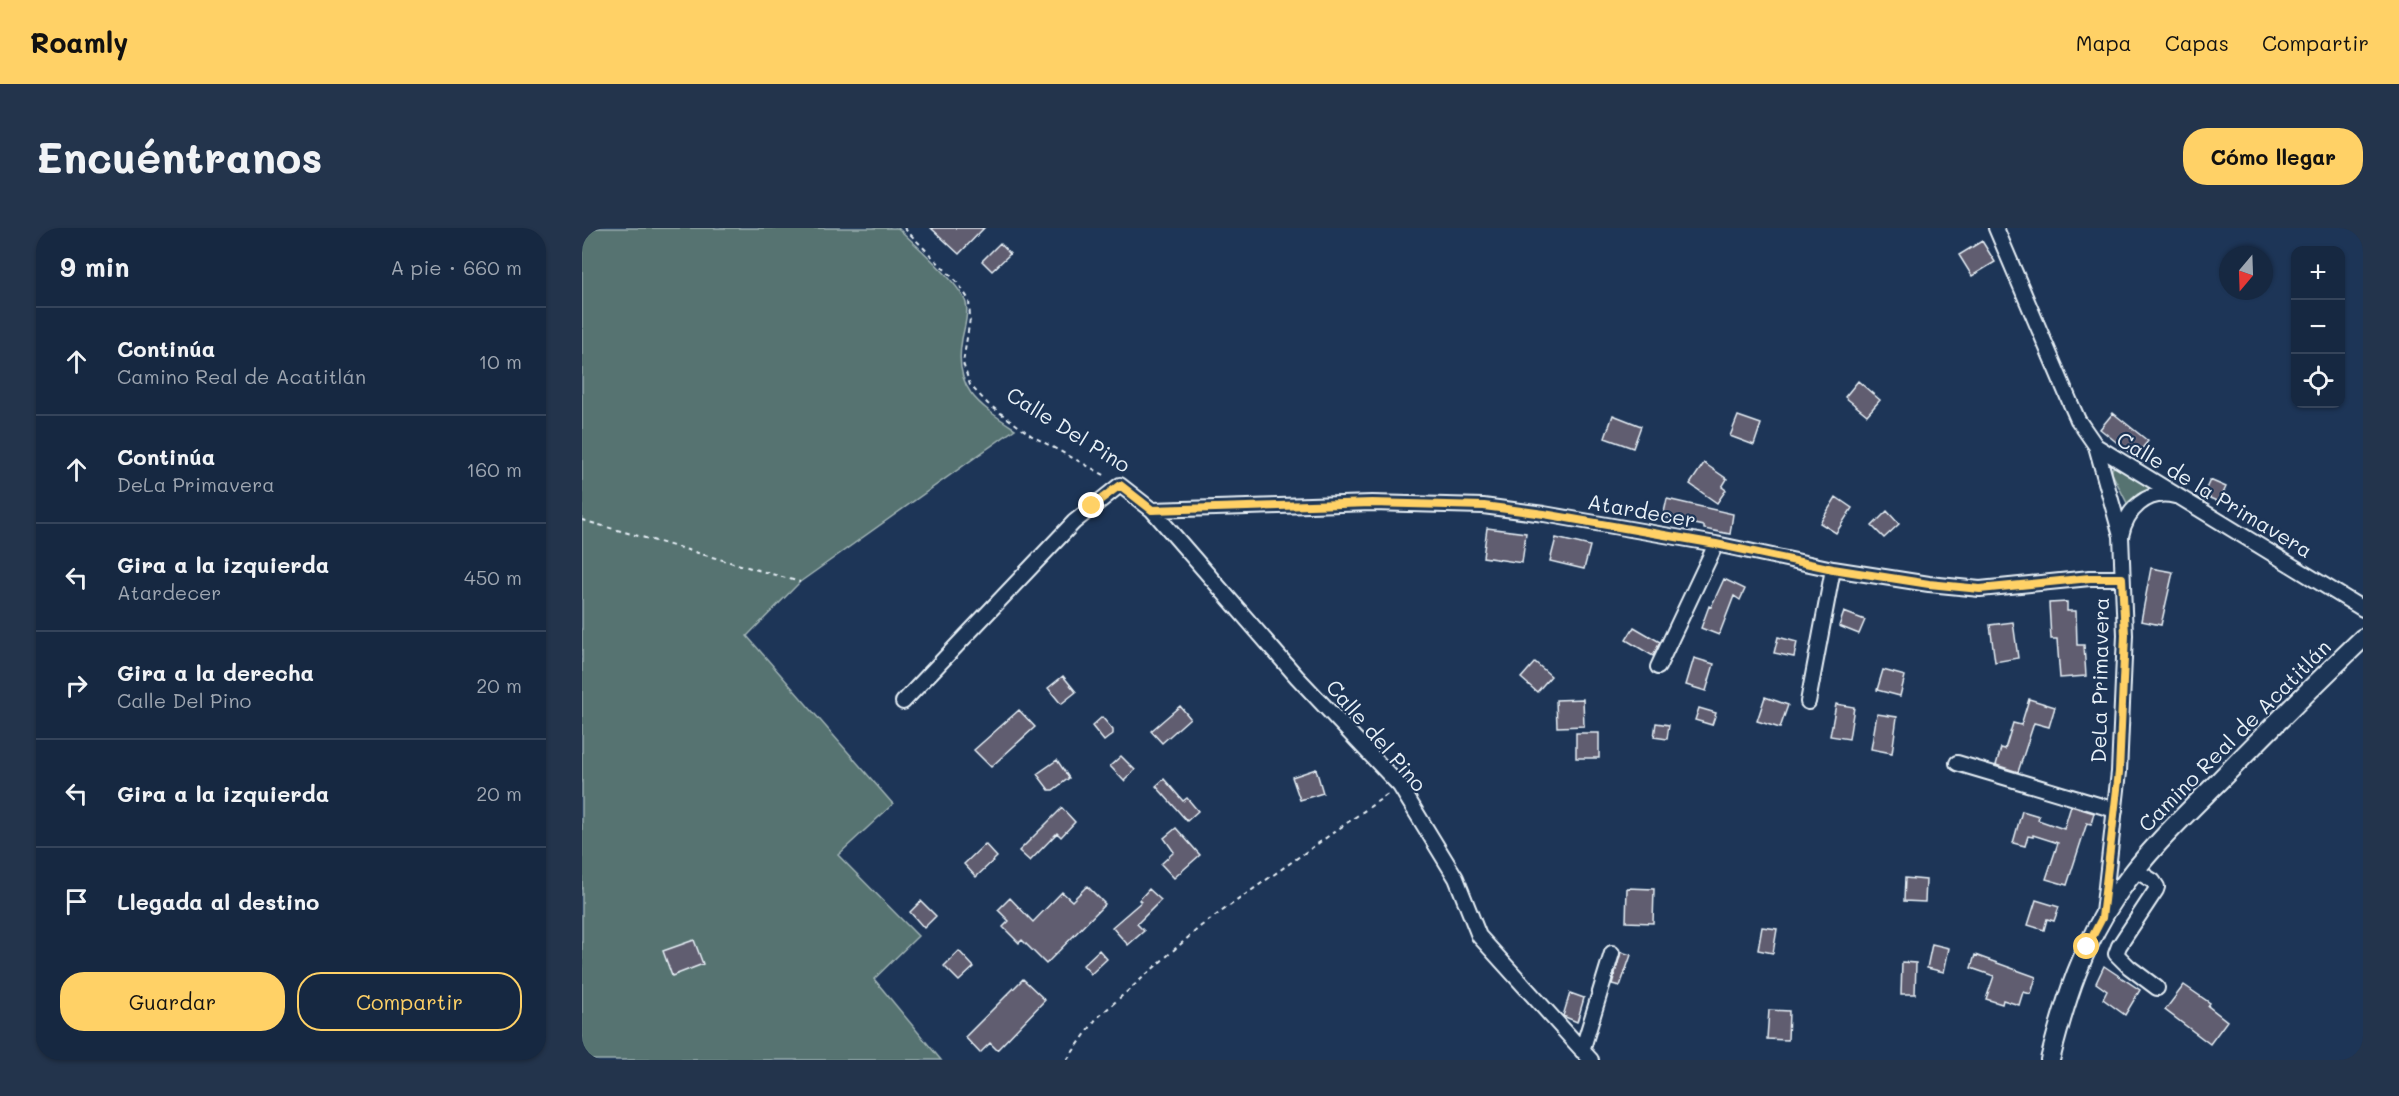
<!DOCTYPE html>
<html lang="es">
<head>
<meta charset="utf-8">
<style>
  :root { --surface:#162841; --page:#23344c; --text:#f1f3f6; --muted:#9ea6b1; --line:#35445a; --accent:#ffd166 }
  body { margin:0; font-family:Mali,sans-serif; background:var(--page); color:var(--text) }
  .controls { position:absolute; right:18px; top:18px; display:grid; overflow:hidden; border-radius:12px; box-shadow:0 2px 4px #0004 }
  .controls button { width:54px; height:54px; display:grid; place-items:center; padding:0; border:0; border-bottom:2px solid var(--line); background:var(--surface); color:var(--text); font:30px sans-serif }
  .compass { position:absolute; left:1637px; top:18px; width:54px; height:54px; border-radius:50%; background:var(--surface); box-shadow:0 2px 4px #0004; rotate:199deg }
  .stop { position:absolute; width:18px; height:18px; margin:-14px; border:4px solid #ffd166; border-radius:50%; background:#fff }
  .stop.end { background:#ffd166; border-color:#fff; box-shadow:0 2px 6px #0008 }
  .list { margin:0; padding:0; list-style:none }
  h2 { display:flex; justify-content:space-between; align-items:center; height:78px; margin:0; padding:0 24px; font-size:26px }
  h2 small { font-size:20px; font-weight:400; color:var(--muted) }
  .list li { display:grid; grid-template-columns:39px 1fr auto; gap:18px; align-items:center; box-sizing:border-box; height:108px; padding:0 24px; border-top:2px solid var(--line) }
  .list b { display:block; font-size:22px; white-space:nowrap }
  .list p { margin:0; font-size:20px; white-space:nowrap; color:var(--muted) }
  .list em { font-size:20px; font-style:normal; color:var(--muted) }
  .actions { display:flex; gap:12px; padding:18px 24px }
  .actions a { flex:1; padding:14px 0; border:2px solid var(--accent); border-radius:24px; text-align:center; font-size:21px; color:var(--accent) }
  .actions .main { background:var(--accent); color:#111 }
  .icon { flex:none; width:33px; height:33px; fill:none; stroke:currentColor; stroke-width:2; stroke-linecap:round; stroke-linejoin:round }
  .map { position:relative; flex:none; width:1781px; height:832px; overflow:hidden; border-radius:24px }
  header { display:flex; align-items:center; gap:36px; box-sizing:border-box; height:84px; padding:0 30px; background:var(--accent); color:#111 }
  header strong { font-size:28px }
  nav { display:flex; gap:33px; margin-inline-start:auto; font-size:21px }
  .intro { display:flex; align-items:center; justify-content:space-between; box-sizing:border-box; height:144px; padding:0 36px }
  h1 { margin:0; font-size:42px }
  .button { padding:15px 27px; border-radius:24px; background:var(--accent); color:#111; font-size:21px; font-weight:700 }
  main { display:flex; gap:36px; padding:0 36px }
  aside { flex:1; background:var(--surface); border-radius:24px; box-shadow:0 2px 4px #0004 }
  .map>svg:first-child { display:block }
</style>
</head>
<body>
<header>
<strong>Roamly</strong>
<nav><a>Mapa</a><a>Capas</a><a>Compartir</a></nav>
</header>
<div class="intro"><h1>Encuéntranos</h1><a class="button">Cómo llegar</a></div>
<main>
<aside>
<h2>9 min<small>A pie · 660 m</small></h2>
<ul class="list">
<li><svg class="icon" aria-label="ahead" viewBox="0 0 24 24"><path d="M12 20V5M6 11l6-6 6 6"/></svg><div><b>Continúa</b><p>Camino Real de Acatitlán</p></div><em>10 m</em></li>
<li><svg class="icon" aria-label="ahead" viewBox="0 0 24 24"><path d="M12 20V5M6 11l6-6 6 6"/></svg><div><b>Continúa</b><p>DeLa Primavera</p></div><em>160 m</em></li>
<li><svg class="icon" aria-label="left" viewBox="0 0 24 24"><path d="M17 20v-9H6M10 6l-5 5 5 5"/></svg><div><b>Gira a la izquierda</b><p>Atardecer</p></div><em>450 m</em></li>
<li><svg class="icon" aria-label="right" viewBox="0 0 24 24"><path d="M7 20v-9h11M14 6l5 5-5 5"/></svg><div><b>Gira a la derecha</b><p>Calle Del Pino</p></div><em>20 m</em></li>
<li><svg class="icon" aria-label="left" viewBox="0 0 24 24"><path d="M17 20v-9H6M10 6l-5 5 5 5"/></svg><div><b>Gira a la izquierda</b></div><em>20 m</em></li>
<li><svg class="icon" aria-label="arrive" viewBox="0 0 24 24"><path d="M6 21V4h12l-3 4 3 4H6"/></svg><div><b>Llegada al destino</b></div></li>
</ul>
<div class="actions"><a class="main">Guardar</a><a>Compartir</a></div>
</aside>
<div class="map">
<svg width="1781" height="832" viewBox="0 0 1781 832">
  <rect width="100%" height="100%" fill="#1d3557"/>
  <filter id="ink" filterUnits="userSpaceOnUse"><feTurbulence type="fractalNoise" baseFrequency=".0167" numOctaves="2"/><feDisplacementMap in="SourceGraphic" scale="12" xChannelSelector="R" yChannelSelector="G"/><feConvolveMatrix kernelMatrix="1 2 1 2 8 2 1 2 1" color-interpolation-filters="sRGB"/></filter>
  <g filter="url(#ink)">
    <!-- green -->
    <path fill="#567371" stroke="#9fb2b4" stroke-width="1.5" d="M0 0H316C332 16 378 55 384 75 387 86 382 100 380 111 371 160 395 176 433 201L218 354 165 408 311 576 256 627 336 708 292 751 359 832H0Z
      M1536 238 1573 262 1556 266 1545 275 1530 245V240Z"/>
    <!-- building -->
    <path fill="#615d70" stroke="#e8f1f8" stroke-width="1.5" d="M349 0H402L377 26Z
      M1400 13 1413 34 1390 48 1377 27Z
      M418 15 428 26 410 43 400 33Z
      M1276 153 1298 172 1285 187 1263 169Z
      M1531 185 1566 213 1553 229 1518 201Z
      M1031 187 1059 198 1051 220 1023 210Z
      M1156 188 1179 196 1172 217 1148 208Z
      M1122 235 1145 251 1140 259 1144 262 1135 275 1108 256Z
      M1628 252 1644 259 1637 274 1621 267Z
      M1254 269 1270 280 1254 305 1238 295Z
      M1085 271 1151 286 1148 306 1122 301V298L1081 289Z
      M1305 283 1317 296 1302 310 1290 298Z
      M905 300 944 305 940 335 901 329Z
      M974 310 1008 318 1002 341 968 333Z
      M1569 340 1591 344 1579 397 1559 393Z
      M1142 351 1163 361 1158 372 1152 368 1137 407 1119 400 1127 378 1129 379Z
      M1485 374V383H1494L1495 417H1502L1504 448 1478 450 1475 411H1469L1467 375Z
      M1262 384 1283 392 1277 406 1257 398Z
      M1431 394 1436 430 1413 434 1408 397Z
      M1052 399 1078 414 1071 428 1044 412Z
      M1196 409 1215 414 1212 429 1192 425Z
      M1112 430 1132 436 1124 463 1104 457Z
      M953 434 969 448 955 464 939 450Z
      M1301 442 1323 448 1318 468 1295 462Z
      M481 448 494 464 479 476 466 460Z
      M1183 469 1206 477 1198 500 1175 493Z
      M1001 471 1002 498 975 499 974 472Z
      M1447 471 1473 479 1467 499 1452 495 1436 544 1414 537 1419 520 1423 521 1431 495 1439 497Z
      M1254 476 1272 479 1267 511 1248 508Z
      M598 478 608 490 580 515 569 503Z
      M1117 480 1134 485 1130 497 1113 492Z
      M437 482 453 499 409 539 392 522Z
      M1295 486 1315 489 1310 525 1289 521Z
      M520 489 531 502V506L522 513 510 498Z
      M1074 495 1087 497 1085 511 1072 509Z
      M994 505H1017V530H994Z
      M539 528 553 542 542 553 528 538Z
      M475 532 487 550 471 562H467L455 546Z
      M734 541 741 565 718 572 710 549Z
      M582 551 601 573 605 570 616 583 605 593 574 558Z
      M1489 578 1512 585 1509 596 1505 595 1485 657 1464 651 1476 615 1451 607V609L1446 608 1443 618 1431 615 1440 583 1457 588 1456 592 1482 601Z
      M480 580 493 594 479 609 475 605 448 633 437 623Z
      M594 600 618 627 592 650 579 636 592 624 582 610Z
      M403 616 415 629 394 649 382 636Z
      M1323 650 1344 652 1343 674 1322 673Z
      M505 658 523 676 464 736 440 712 437 715 421 699 427 693 416 682 428 670 451 694 480 664 490 673Z
      M1045 660 1072 661 1071 695 1044 694Z
      M567 661 579 672 555 696 562 703 546 717 530 699 559 674 557 672Z
      M1454 672 1477 679 1472 693 1465 691 1462 702 1446 697Z
      M339 673 354 688 342 700 328 684Z
      M1180 699 1195 701 1191 725 1176 722Z
      M112 712 121 736 90 748 81 723Z
      M1350 716 1367 720 1362 744 1345 740Z
      M517 722 525 731 509 746 501 737Z
      M377 723 392 739 377 753 362 738Z
      M1039 724 1049 727 1038 758 1030 756Z
      M1393 727 1454 749 1449 766 1441 764 1437 777 1421 772 1420 776 1404 771 1412 748 1389 740Z
      M1320 734 1334 735 1333 766H1319Z
      M1522 738 1558 762 1543 787 1521 771 1525 763 1514 755Z
      M441 751 463 772 415 822 408 815 398 825 383 809Z
      M1602 757 1628 775 1626 778 1645 793 1628 816 1583 782Z
      M988 765 1002 770 995 794 981 788Z
      M1187 782 1207 783 1206 812 1185 811Z"/>
    <g fill="none" stroke-linecap="round" stroke-linejoin="round">
      <!-- street casing -->
      <g stroke="#e8f1f8" stroke-width="18">
        <path id="street" d="M1414 0 1488 174 1496 192 1514 218 1781 381
          M1514 218 1539 308 1543 407 1537 544 1521 685
          M570 282 790 275 901 278 962 286 1134 316 1251 341 1347 356 1398 361 1508 350H1540
          M1539 308C1544 282 1565 261 1593 268
          M1076 439 1134 316
          M321 474 492 294 538 257 570 282 715 449 818 558 874 650 897 708 1009 832
          M1226 474 1251 341
          M1375 535 1533 582
          M1553 642 1571 653 1575 659 1574 662 1537 718 1534 726 1547 739 1575 760
          M1000 823 1030 725"/>
      </g>
      <!-- secondary casing -->
      <g stroke="#e8f1f8" stroke-width="22">
        <path id="secondary" d="M1468 832C1483 773 1501 715 1536 665 1564 624 1601 589 1636 554 1684 505 1732 457 1781 410"/>
      </g>
      <!-- path -->
      <path stroke="#e8f1f8" stroke-width="2" stroke-dasharray="4.5 4.5" stroke-linecap="butt" d="M322 0 376 55 387 72 388 91 381 135 388 157 406 176 450 208 526 249
        M0 292 218 354
        M485 832 514 791 619 698 806 566"/>
      <!-- street -->
      <use href="#street" stroke="#1d3557" stroke-width="14"/>
      <!-- secondary -->
      <use href="#secondary" stroke="#1d3557" stroke-width="18"/>
    </g>
  </g>
  <g fill="none" stroke-linecap="round" stroke-linejoin="round" filter="url(#ink)">
    <!-- route -->
    <path stroke="#ffd166" stroke-width="8" d="M510 278 538 257 570 282 790 275 902 278 962 286 1134 316 1251 341 1347 356 1398 361 1508 350H1540L1543 407 1537 544 1520 690 1505 719"/>
  </g>
  <g text-anchor="middle" dominant-baseline="central" stroke-width="4.5" stroke-linejoin="round" paint-order="stroke">
    <!-- street labels -->
    <g font-size="21" fill="#e8f1f8" stroke="#1d3557">
      <text transform="translate(487 201) rotate(32)">Calle Del Pino</text>
      <text transform="translate(1633 266) rotate(31)">Calle de la Primavera</text>
      <text transform="translate(1060 282) rotate(10)">Atardecer</text>
      <text transform="translate(1517 452) rotate(-89)">DeLa Primavera</text>
      <text transform="translate(795 507) rotate(49)">Calle del Pino</text>
      <text transform="translate(1652 507) rotate(-45)">Camino Real de Acatitlán</text>
    </g>
  </g>
</svg>
<div class="controls">
<button>+</button>
<button>−</button>
<button><svg class="icon" aria-label="locate" viewBox="0 0 24 24"><circle cx="12" cy="12" r="6"/><path d="M12 2v4M12 18v4M2 12h4M18 12h4"/></svg></button>
</div>
<svg class="compass" viewBox="-18 -18 36 36"><path d="M0-13l5 13h-10z" fill="#e53935"/><path d="M0 13l5-13h-10z" fill="#9ea6b1"/></svg>
<div class="stop" style="left:1505px;top:719px"></div>
<div class="stop end" style="left:510px;top:278px"></div>
</div>
</main>
</body>
</html>
